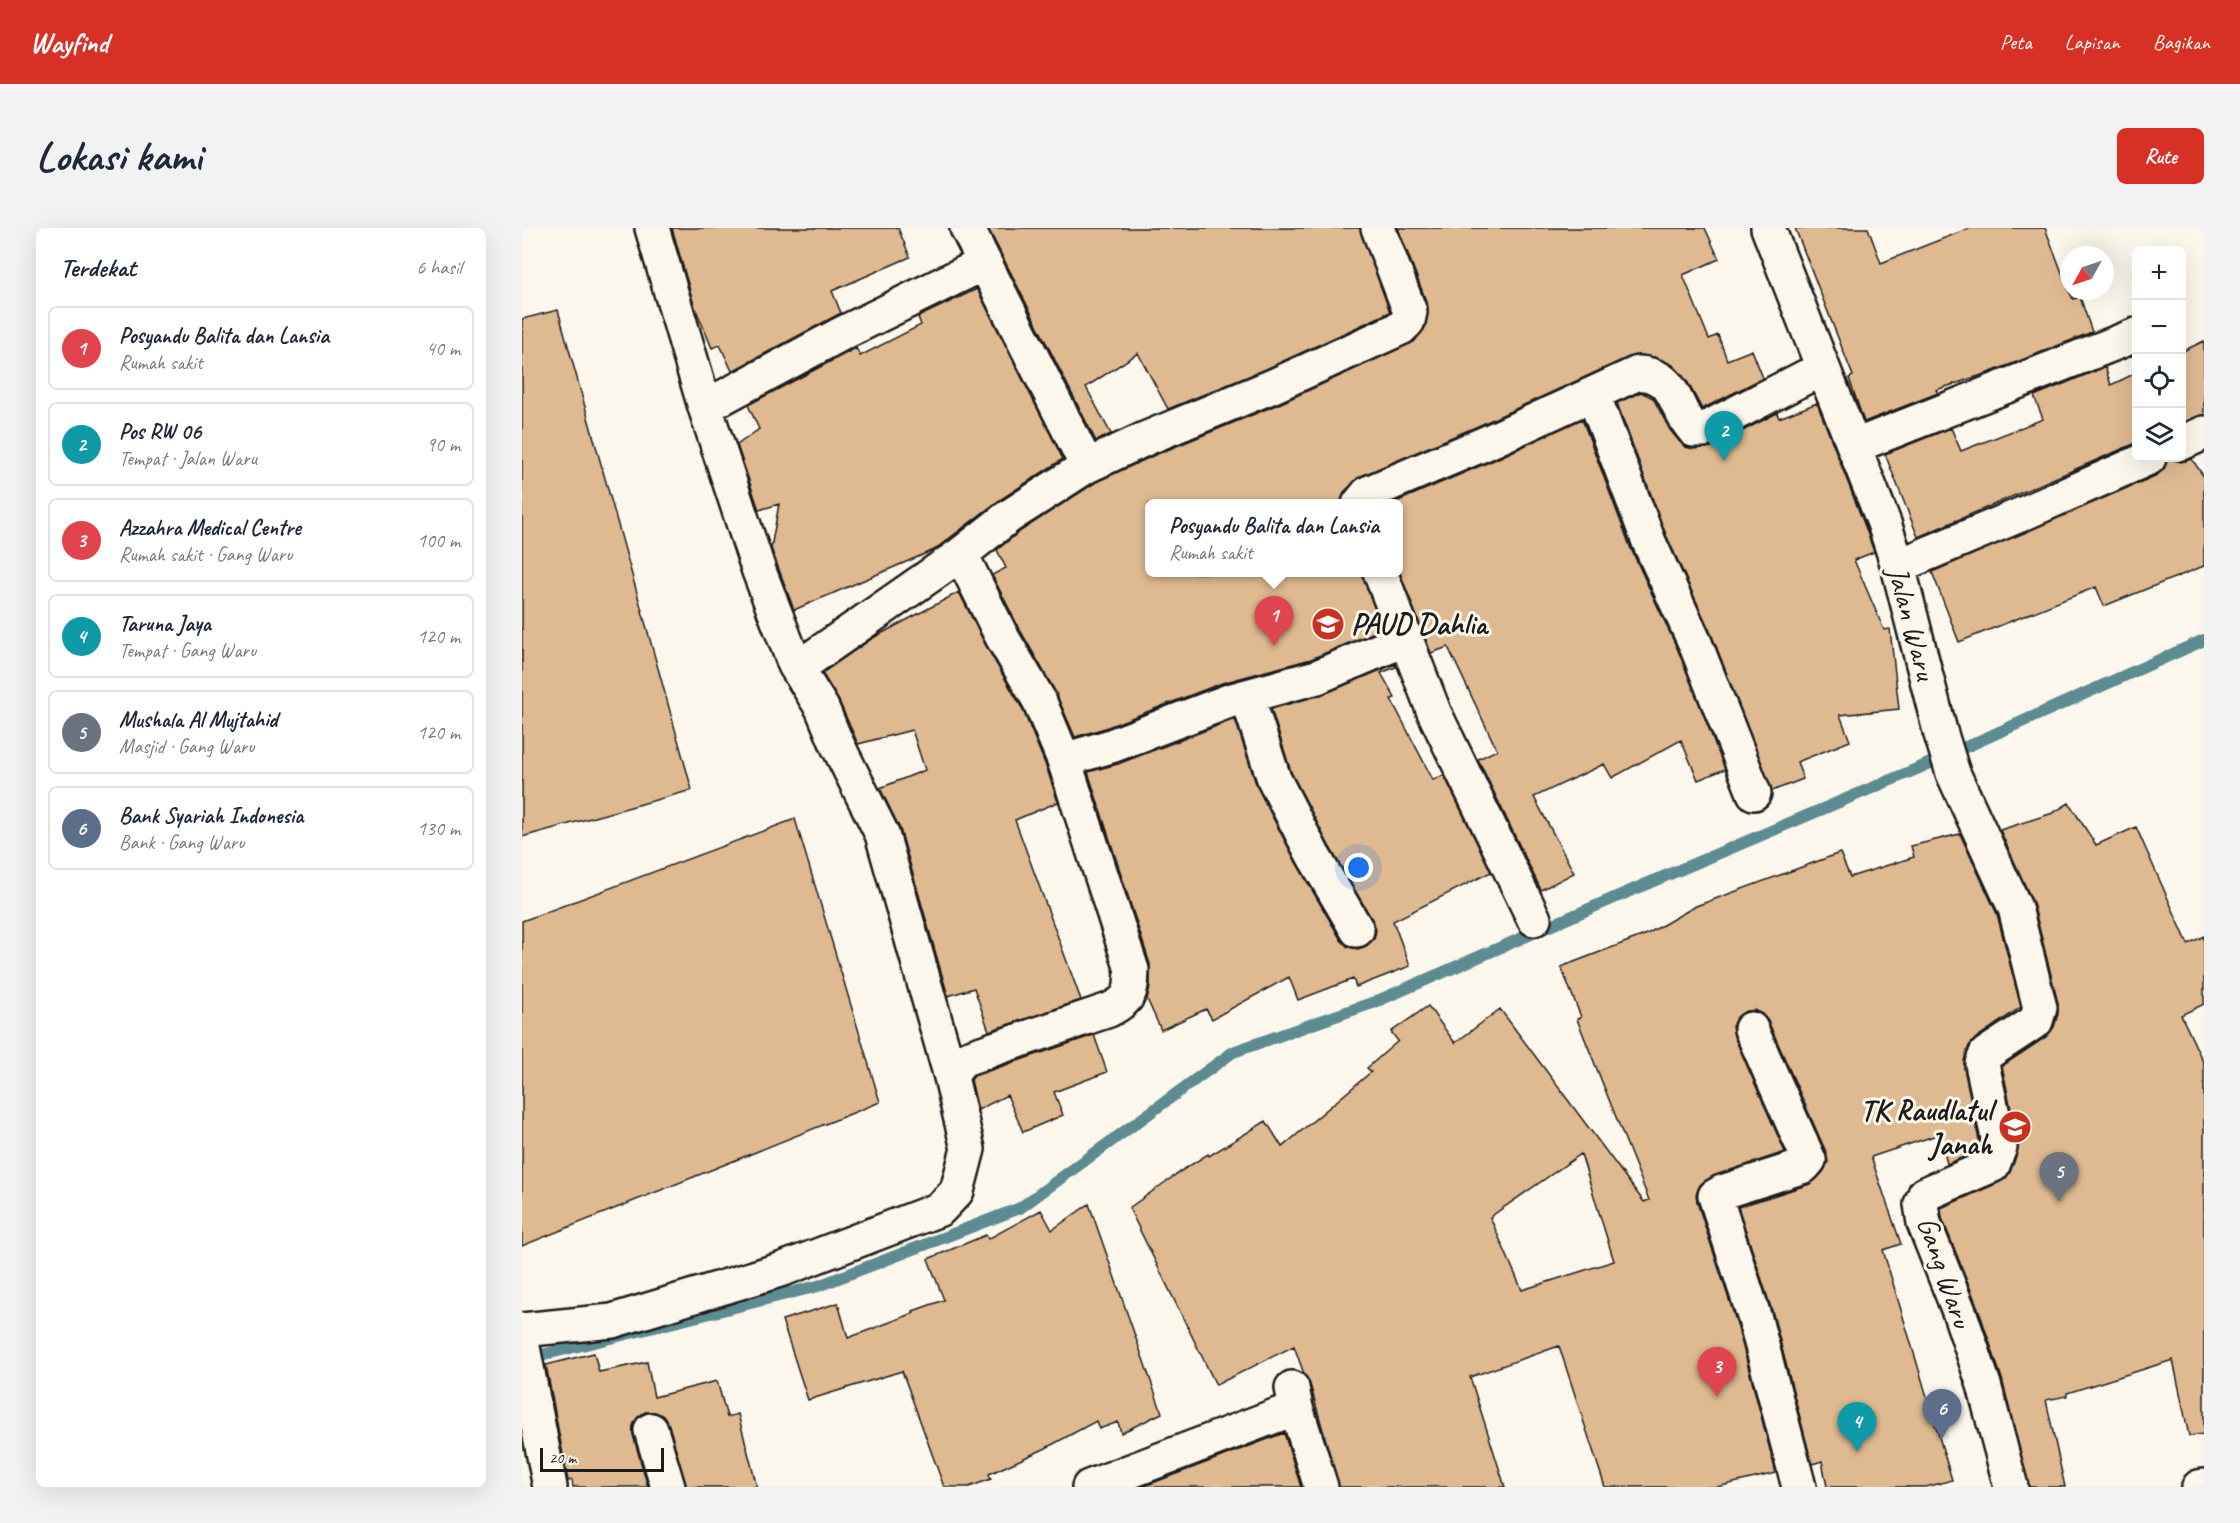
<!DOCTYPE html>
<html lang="id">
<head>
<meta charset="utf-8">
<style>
  :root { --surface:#fff; --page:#f2f2f3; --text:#1f2937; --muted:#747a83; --line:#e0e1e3; --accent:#d93025 }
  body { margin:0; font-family:Caveat,sans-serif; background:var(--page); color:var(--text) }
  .controls { position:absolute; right:18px; top:18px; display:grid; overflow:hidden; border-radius:9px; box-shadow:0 6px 24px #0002 }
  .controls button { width:54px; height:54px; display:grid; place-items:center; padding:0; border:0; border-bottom:2px solid var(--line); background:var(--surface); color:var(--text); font:30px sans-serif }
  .compass { position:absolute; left:1538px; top:18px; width:54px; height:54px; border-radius:50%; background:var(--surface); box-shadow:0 6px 24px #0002; rotate:230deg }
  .scale { position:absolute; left:18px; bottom:15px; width:124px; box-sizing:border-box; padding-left:6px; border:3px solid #1c1c1c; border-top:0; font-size:16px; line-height:21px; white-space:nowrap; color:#1c1c1c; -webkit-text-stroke:4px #fbf7ec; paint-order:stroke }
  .you { position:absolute; left:837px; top:640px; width:21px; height:21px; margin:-15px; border:4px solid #fff; border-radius:50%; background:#1a73e8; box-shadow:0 0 0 9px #1a73e833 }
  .badge { display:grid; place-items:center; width:39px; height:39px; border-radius:50%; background:var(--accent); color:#fff; font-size:20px; font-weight:700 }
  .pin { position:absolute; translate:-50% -50px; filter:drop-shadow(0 2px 3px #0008) }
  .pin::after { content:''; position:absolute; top:32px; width:21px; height:18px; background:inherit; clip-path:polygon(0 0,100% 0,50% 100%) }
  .popup { position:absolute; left:623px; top:271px; width:258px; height:78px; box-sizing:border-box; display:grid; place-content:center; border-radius:9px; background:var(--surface); filter:drop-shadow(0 2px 4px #0005); font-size:20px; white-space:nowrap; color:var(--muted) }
  .popup b { font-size:22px; color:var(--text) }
  .popup::after { content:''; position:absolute; left:50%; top:100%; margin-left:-12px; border:12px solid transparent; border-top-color:var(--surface) }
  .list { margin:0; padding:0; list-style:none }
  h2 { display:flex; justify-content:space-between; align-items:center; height:78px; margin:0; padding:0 24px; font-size:26px }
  h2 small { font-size:20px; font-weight:400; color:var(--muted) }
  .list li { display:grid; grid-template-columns:39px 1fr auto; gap:18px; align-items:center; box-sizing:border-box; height:84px; margin:0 12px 12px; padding:0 12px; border:2px solid var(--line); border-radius:9px }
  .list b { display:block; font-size:22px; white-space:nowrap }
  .list p { margin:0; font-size:20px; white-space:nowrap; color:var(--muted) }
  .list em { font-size:20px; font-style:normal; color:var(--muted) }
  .icon { flex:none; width:33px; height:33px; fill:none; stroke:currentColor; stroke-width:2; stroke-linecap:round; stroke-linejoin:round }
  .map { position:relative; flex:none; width:1682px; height:1259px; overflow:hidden; border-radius:9px }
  header { display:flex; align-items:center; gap:36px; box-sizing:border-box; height:84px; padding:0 30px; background:var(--accent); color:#fff }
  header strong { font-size:28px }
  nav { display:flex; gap:33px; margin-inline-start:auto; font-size:21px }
  .intro { display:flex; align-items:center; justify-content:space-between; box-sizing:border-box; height:144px; padding:0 36px }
  h1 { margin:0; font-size:42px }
  .button { padding:15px 27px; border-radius:9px; background:var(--accent); color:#fff; font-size:21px; font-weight:700 }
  main { display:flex; gap:36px; padding:0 36px }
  aside { flex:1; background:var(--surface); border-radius:9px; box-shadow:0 6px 24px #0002 }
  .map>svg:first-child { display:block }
</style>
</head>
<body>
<header>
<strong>Wayfind</strong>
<nav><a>Peta</a><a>Lapisan</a><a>Bagikan</a></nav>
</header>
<div class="intro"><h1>Lokasi kami</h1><a class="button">Rute</a></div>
<main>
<aside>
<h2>Terdekat<small>6 hasil</small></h2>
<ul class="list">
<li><span class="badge" style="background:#e0444e">1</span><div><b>Posyandu Balita dan Lansia</b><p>Rumah sakit</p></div><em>40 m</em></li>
<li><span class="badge" style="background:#0f9aa8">2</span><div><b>Pos RW 06</b><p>Tempat · Jalan Waru</p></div><em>90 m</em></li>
<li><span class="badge" style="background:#e0444e">3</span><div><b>Azzahra Medical Centre</b><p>Rumah sakit · Gang Waru</p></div><em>100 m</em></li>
<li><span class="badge" style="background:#0f9aa8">4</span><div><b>Taruna Jaya</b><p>Tempat · Gang Waru</p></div><em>120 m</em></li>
<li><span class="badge" style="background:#6b7280">5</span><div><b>Mushala Al Mujtahid</b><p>Masjid · Gang Waru</p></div><em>120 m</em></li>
<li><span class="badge" style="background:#5c6f8a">6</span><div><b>Bank Syariah Indonesia</b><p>Bank · Gang Waru</p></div><em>130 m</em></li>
</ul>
</aside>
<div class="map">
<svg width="1682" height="1259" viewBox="0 0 1682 1259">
  <rect width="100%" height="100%" fill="#fbf7ec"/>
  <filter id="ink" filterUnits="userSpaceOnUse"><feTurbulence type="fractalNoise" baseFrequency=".0167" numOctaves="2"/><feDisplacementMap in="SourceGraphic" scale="12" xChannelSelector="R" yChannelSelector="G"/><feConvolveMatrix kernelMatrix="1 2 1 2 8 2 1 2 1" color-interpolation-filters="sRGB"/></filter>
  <g filter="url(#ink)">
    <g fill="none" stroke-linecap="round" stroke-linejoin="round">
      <!-- stream -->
      <path stroke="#5b8b91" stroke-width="12" d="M6 1129 24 1126 296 1058 498 980 711 824 853 774 1122 657 1397 540 1682 412"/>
    </g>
    <!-- building -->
    <path fill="#dfb990" stroke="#1c1c1c" stroke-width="1.5" fill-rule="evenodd" d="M150 0H376L388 29 310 63 319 85 210 143 198 117 190 120 172 77Z
      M466 0H838L868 84 744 141 646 181 616 125 564 159 589 206 574 213Z
      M876 0H1183L1197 31 1161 47 1187 111 1196 107 1205 132 1230 122 1241 150 1180 181 1166 155 1151 137 1132 129 1119 127 1109 128 956 198 839 248 822 264 819 276H627V345H840L860 401 789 431 700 455 583 500 553 509 533 463 497 400 470 347 484 340 475 322 497 304 574 254 633 227 759 175 892 114 904 98 906 78Z
      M1273 0H1346L1359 35 1448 0H1523L1547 63 1551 71 1558 69 1570 104 1469 144 1414 162 1416 165 1342 194 1327 150 1331 148Z
      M455 61 541 231 476 273 412 322 272 382 249 320 257 276 237 282 215 217 237 201 226 177 334 120 338 128 399 97 396 89Z
      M36 82 170 562 0 609V91Z
      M1682 113V187L1659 195V124Z
      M1583 139 1589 157 1614 145V215L1396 309 1363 226 1429 200 1439 223 1521 191 1512 168Z
      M1119 164 1131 170 1148 202 1157 213 1163 219 1172 221 1190 219 1255 185 1257 190 1295 175 1344 301 1352 324 1332 332 1362 402 1368 401 1377 481 1318 487 1328 513 1275 534 1281 551 1250 563 1190 408 1144 307 1095 175Z
      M1060 191 1109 321 1156 422 1203 541 1176 552 1159 512 1090 550 1082 536 1012 569 1052 645 1019 662 956 531 975 522 926 419 909 425 876 340V276H869L972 232Z
      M1645 230 1659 234 1670 231 1682 249V338L1582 378 1574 359 1437 414 1410 344 1635 247 1642 241Z
      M437 364 464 418 500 480 524 538 536 574 493 592 559 772 467 803 452 760 426 768 378 601 358 560 403 542 390 502 336 516 317 473 300 445 351 410Z
      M873 436 874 439 859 445 873 470 869 471 911 552 922 547 969 644 871 693 888 738 834 759 831 751 776 772 767 749 690 791 684 781 639 802 625 771 628 758V736L566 544 596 536 713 491 735 559 775 636 819 712 826 719 836 721 844 718 852 711 854 702 851 693 807 618 769 544 749 481 802 466Z
      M1547 575 1574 617 1614 599 1666 716 1682 708V776L1659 787 1682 836V1206L1667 1208 1651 1132 1545 1165V1168L1524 1172 1543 1259H1507L1480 1151 1456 1080 1420 990 1419 980 1478 954 1488 944 1495 926 1496 915 1480 838 1524 809 1532 799 1536 786V775L1511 675 1478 602 1531 585Z
      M273 591 358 874 0 1018V693Z
      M1438 606 1475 686 1499 779 1454 810 1447 818 1443 829 1442 840 1458 917 1456 923 1425 936 1418 906 1349 929 1379 1016 1361 1022 1430 1252 1404 1259H1305L1300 1233 1290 1236 1251 1086 1216 979 1288 956 1301 944 1306 934 1304 924 1246 793 1240 786 1232 782 1222 784 1214 790 1210 798 1212 808 1263 924 1191 948 1178 957 1174 966 1175 974 1215 1096 1254 1245 1195 1259H1083L1037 1118 948 1149 983 1259H817L788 1156 782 1146 772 1118 694 1157 607 980 659 943 686 926 687 928 744 893 760 919 849 844 845 840 876 813 869 804 906 778 933 815 978 781 1122 974 1127 972 1055 791 1059 789 1039 739 1125 706 1174 678 1318 625 1328 649 1392 629 1389 618ZM1059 926 1092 1033 1000 1062 968 989Z
      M572 807 585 844 532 864 541 887 501 904 485 867 456 882 449 852 452 848Z
      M567 976 640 1185 599 1205 596 1194 577 1201 574 1193 522 1221 467 1246 469 1251 447 1259H422L380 1143 286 1172 260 1092 316 1075 326 1110 392 1085 391 1083 422 1072 406 1031 464 1007 466 1011 519 982 530 1002Z
      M72 1125 77 1144 125 1134 132 1169 195 1153 205 1189 216 1186 235 1259H164L147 1197 141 1188 133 1184H123L116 1189 111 1198V1207L126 1259H51L50 1252 46 1253 24 1137Z
      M762 1205 779 1259H620Z"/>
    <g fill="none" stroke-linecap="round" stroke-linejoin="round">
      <!-- minor casing -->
      <g stroke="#1c1c1c" stroke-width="38">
        <path id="minor" d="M130 0 183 179 319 106 461 36
          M445 0 565 238
          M1246 0 1362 295 1376 338 1418 503 1431 545 1493 680 1518 780 1514 793 1464 826 1460 836 1478 919 1471 937 1403 966 1399 976 1402 995 1438 1086 1462 1157 1489 1259
          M1071 166 1127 314 1173 415 1232 565
          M183 179 237 343 273 437 287 432 439 326 486 289 565 238 625 210 751 158 879 100 886 93 888 84 856 0
          M1660 215 1682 205
          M1333 218 1614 107
          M837 276 846 265 964 215 1116 145C1157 148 1149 177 1172 202H1181L1299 141
          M1376 338 1498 287 1627 230
          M858 344 912 484 1012 691
          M273 437 300 480 315 516 360 606 429 849
          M725 468 752 551 791 627 835 702
          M542 532 589 518 707 473 795 449 884 411
          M1229 801 1287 932 1282 938 1200 964 1193 968 1233 1091 1277 1259
          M0 1102 90 1093 261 1041 418 981 435 963 446 921 429 849 439 832 587 782C609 771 609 765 610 742L542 532 517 472 480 409 439 326
          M0 1114 28 1259
          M770 1160 774 1180 799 1259
          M129 1202 146 1259
          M567 1259 774 1180"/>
      </g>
      <!-- primary casing -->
      <g stroke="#1c1c1c" stroke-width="38">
        <path id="primary" d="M1677 1259 1682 1258"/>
      </g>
      <!-- minor -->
      <use href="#minor" stroke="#fbf7ec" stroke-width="33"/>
      <!-- primary -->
      <use href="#primary" stroke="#fbf7ec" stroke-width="33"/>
    </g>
  </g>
  <!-- icons -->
  <defs>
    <g id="school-disc" transform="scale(1.725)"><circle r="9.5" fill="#c8321e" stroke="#fbf7ec"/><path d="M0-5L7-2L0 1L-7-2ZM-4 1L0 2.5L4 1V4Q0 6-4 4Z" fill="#fff"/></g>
  </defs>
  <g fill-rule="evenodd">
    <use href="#school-disc" x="806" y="396"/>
    <use href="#school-disc" x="1493" y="899"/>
  </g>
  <g text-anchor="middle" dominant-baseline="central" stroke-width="6" stroke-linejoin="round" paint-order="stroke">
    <!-- street labels -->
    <g font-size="30" fill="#1c1c1c" stroke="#fbf7ec">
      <text transform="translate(1390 395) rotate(75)">Jalan Waru</text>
      <text transform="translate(1423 1044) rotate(71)">Gang Waru</text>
    </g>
    <!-- poi labels -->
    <g font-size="30" font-weight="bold" fill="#1c1c1c" stroke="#fbf7ec" text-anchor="start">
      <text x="829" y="396">PAUD Dahlia</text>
      <text x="1470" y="882" text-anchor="end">TK Raudlatul<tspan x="1470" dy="34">Janah</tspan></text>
    </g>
  </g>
</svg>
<div class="controls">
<button>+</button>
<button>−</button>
<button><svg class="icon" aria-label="locate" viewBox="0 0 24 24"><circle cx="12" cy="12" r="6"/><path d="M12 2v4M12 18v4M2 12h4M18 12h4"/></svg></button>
<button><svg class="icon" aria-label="layers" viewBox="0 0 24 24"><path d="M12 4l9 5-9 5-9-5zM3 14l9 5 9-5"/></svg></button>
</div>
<svg class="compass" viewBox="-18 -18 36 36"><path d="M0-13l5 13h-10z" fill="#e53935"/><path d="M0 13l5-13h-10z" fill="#747a83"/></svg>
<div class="scale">20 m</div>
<div class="you"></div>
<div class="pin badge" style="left:752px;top:418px;background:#e0444e">1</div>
<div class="popup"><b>Posyandu Balita dan Lansia</b>Rumah sakit</div>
<div class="pin badge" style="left:1202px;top:233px;background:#0f9aa8">2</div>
<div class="pin badge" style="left:1195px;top:1169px;background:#e0444e">3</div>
<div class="pin badge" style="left:1335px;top:1224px;background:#0f9aa8">4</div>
<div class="pin badge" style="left:1537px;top:974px;background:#6b7280">5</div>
<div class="pin badge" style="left:1420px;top:1211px;background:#5c6f8a">6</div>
</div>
</main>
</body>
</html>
